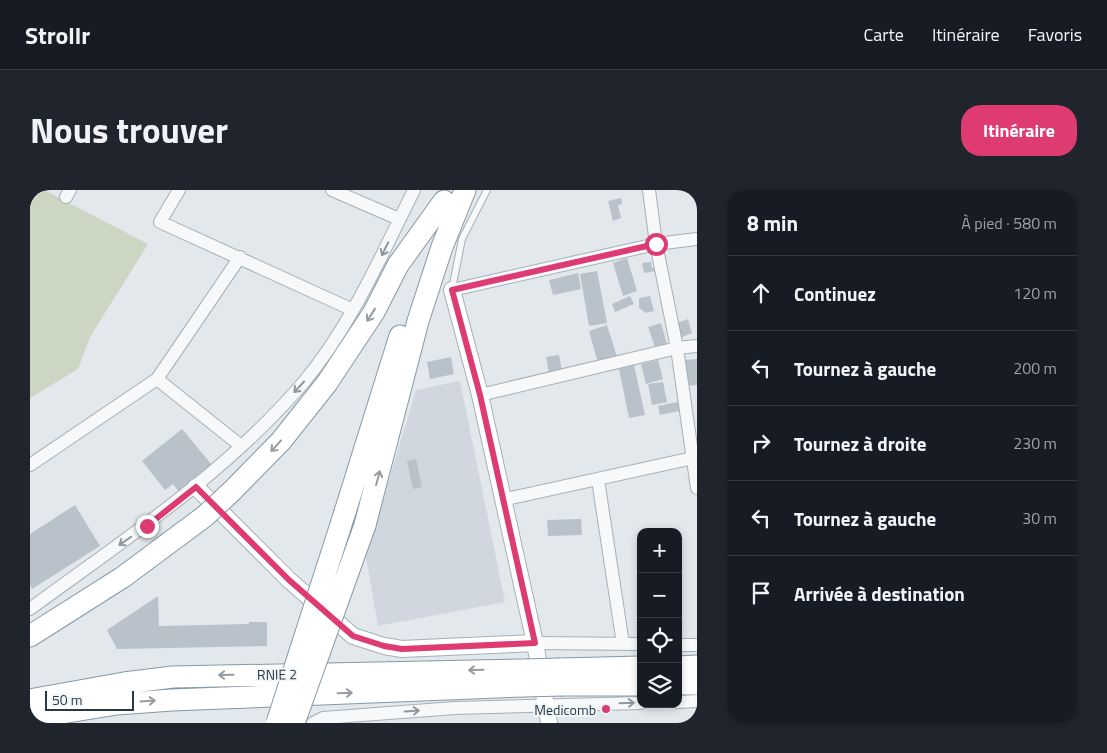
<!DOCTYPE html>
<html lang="fr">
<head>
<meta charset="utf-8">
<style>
  :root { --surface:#171b24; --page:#20242c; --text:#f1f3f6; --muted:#9ea1a6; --line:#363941; --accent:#dd3b71 }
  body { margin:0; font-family:"Titillium Web",sans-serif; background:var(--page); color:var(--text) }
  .controls { position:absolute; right:15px; bottom:15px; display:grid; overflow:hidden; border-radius:10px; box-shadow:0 2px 8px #0003 }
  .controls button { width:45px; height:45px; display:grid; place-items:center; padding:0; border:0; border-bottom:1px solid var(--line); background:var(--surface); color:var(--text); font:25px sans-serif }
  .scale { position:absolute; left:15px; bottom:12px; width:89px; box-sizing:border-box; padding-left:5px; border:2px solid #283946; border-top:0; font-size:14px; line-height:18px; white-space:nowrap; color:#283946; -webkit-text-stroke:4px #f2f6f9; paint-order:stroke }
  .stop { position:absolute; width:15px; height:15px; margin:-11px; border:4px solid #dd3b71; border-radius:50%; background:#fff }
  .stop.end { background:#dd3b71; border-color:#fff; box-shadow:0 1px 5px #0008 }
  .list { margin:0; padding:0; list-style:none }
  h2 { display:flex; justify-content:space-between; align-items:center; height:65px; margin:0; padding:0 20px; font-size:21px }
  h2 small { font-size:16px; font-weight:400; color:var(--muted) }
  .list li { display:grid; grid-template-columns:32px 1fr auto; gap:15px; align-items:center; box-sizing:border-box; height:75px; padding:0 20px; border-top:1px solid var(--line) }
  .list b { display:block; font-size:19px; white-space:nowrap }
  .list em { font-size:16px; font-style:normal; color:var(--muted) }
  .icon { flex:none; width:28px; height:28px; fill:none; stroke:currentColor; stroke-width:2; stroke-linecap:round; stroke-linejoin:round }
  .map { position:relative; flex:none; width:667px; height:533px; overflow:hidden; border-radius:20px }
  header { display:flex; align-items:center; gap:30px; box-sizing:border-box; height:70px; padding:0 25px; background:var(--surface); border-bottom:1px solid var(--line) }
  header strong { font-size:24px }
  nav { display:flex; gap:28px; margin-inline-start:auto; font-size:18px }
  .intro { display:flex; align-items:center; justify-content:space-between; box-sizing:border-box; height:120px; padding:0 30px }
  h1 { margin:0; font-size:35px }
  .button { padding:12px 22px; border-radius:20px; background:var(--accent); color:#fff; font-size:18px; font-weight:700 }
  main { display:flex; gap:30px; padding:0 30px }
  aside { flex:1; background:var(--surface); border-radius:20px; box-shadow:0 2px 8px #0003 }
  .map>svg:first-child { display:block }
</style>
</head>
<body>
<header>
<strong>Strollr</strong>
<nav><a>Carte</a><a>Itinéraire</a><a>Favoris</a></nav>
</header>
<div class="intro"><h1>Nous trouver</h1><a class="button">Itinéraire</a></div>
<main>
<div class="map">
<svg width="667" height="533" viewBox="0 0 667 533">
  <rect width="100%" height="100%" fill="#e2e8ec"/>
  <!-- built -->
  <path fill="#d0d7de" d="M430 191 475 412 348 436 336 367 386 200Z"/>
  <!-- green -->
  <path fill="#cbd7c2" d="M0 0H14L118 54 60 147 48 179 0 208Z"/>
  <!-- building -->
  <path fill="#b9c2cb" d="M591 8 592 14 588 15 591 28 583 31 578 11Z
    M597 68 607 101 593 106 583 73Z
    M621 72 622 78H625L626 81 614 83 612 73Z
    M567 81 577 133 559 136 550 84Z
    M548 83 551 99 523 105 519 90Z
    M600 106 604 114 585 122 582 114Z
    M620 106 624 121 616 123 609 118V108Z
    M658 129 662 143 652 147 647 133Z
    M631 133 637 154 625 157 618 137Z
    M577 135 587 167 568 173 559 141Z
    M529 165 532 181 519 183 516 167Z
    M421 167 424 184 400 189 397 172Z
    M667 169V195L656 196 654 170Z
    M628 170 633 189 616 194 611 174Z
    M604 175 615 225 599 228 589 179Z
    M633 192 637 212 622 215 618 194Z
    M652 211 654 220 630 225 628 216Z
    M152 239 182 275 149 302 143 294 135 300 112 271Z
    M386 269 392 297 383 299 377 271Z
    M45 315 70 356 2 399 0 395V344Z
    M551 329 552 345 518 346 517 330Z
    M128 406 129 436 219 434V432H237V456L87 459 77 440Z"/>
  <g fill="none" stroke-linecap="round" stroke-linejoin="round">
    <!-- lane casing -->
    <g stroke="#a6b0b7" stroke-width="8">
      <path id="lane" d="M422 99 432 49 457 0"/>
    </g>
    <!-- street casing -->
    <g stroke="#a6b0b7" stroke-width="14">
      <path id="street" d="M149 0 130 32 323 120
        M302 0 369 29
        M619 0 626 54 647 158 667 298
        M36 7 40 0
        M422 100 626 54 667 49
        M127 189 211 256
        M450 205 647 158 667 156
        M0 275 127 189 210 67
        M568 290 593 454
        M472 310 667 267
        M0 419C95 349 195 284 273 193 321 136 351 66 384 0
        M505 453 611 454
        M648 455H667
        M648 512 667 511
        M283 533 293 528 425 518 611 513"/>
    </g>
    <!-- secondary casing -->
    <g stroke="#a6b0b7" stroke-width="18">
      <path id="secondary" d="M422 100 450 205 505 453 519 533
        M166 297 259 390 323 446 354 456 372 459 505 453"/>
    </g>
    <!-- highway casing -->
    <g stroke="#8898a4" stroke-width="23">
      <path id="highway" d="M202 301 251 251 297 193 344 122 368 75 414 11
        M315 322 370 146
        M335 335 388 131 412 57 435 0
        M0 446 93 387 175 326
        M648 477 667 476
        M530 479 611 477
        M648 494H667
        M533 495H611
        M0 510 94 493 143 487 495 480
        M0 528 87 514 142 510 493 496"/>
    </g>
    <!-- lane -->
    <use href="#lane" stroke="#f6f8fa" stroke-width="6"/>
    <!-- street -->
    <use href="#street" stroke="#f6f8fa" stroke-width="12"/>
    <!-- secondary -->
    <use href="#secondary" stroke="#fff" stroke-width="16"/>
    <!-- highway -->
    <use href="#highway" stroke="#fff" stroke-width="21"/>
    <!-- highway-bridge casing -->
    <g stroke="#8898a4" stroke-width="23" stroke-linecap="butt">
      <path id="highway-bridge" d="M175 326 202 301
        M495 480 530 479
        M493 496 533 495
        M247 533 315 322
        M264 533 335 335"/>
    </g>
    <!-- highway-bridge -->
    <use href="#highway-bridge" stroke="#fff" stroke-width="21"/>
  </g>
  <!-- one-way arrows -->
  <defs><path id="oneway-shaft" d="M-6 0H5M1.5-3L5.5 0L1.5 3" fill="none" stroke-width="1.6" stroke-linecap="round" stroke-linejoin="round" transform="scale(1.25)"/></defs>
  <g stroke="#8f98a0">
    <use href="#oneway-shaft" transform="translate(355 59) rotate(116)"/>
    <use href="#oneway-shaft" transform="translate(269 197) rotate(133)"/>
    <use href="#oneway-shaft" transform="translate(95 351) rotate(145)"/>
    <use href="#oneway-shaft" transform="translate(597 513) rotate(-2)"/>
    <use href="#oneway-shaft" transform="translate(382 521) rotate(-4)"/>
  </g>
  <g stroke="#949ca2">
    <use href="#oneway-shaft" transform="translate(341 125) rotate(122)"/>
    <use href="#oneway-shaft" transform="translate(246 256) rotate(132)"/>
    <use href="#oneway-shaft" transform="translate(348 288) rotate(-75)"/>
    <use href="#oneway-shaft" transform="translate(446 480) rotate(179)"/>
    <use href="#oneway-shaft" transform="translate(196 485) rotate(179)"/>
    <use href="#oneway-shaft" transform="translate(315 503) rotate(-2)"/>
    <use href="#oneway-shaft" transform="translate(118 511) rotate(-4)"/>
  </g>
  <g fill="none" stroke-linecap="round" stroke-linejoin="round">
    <!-- route -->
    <path stroke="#dd3b71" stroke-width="6" d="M117 336 166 297 259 390 323 446 354 456 372 459 505 453 450 205 422 100 626 54"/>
  </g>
  <!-- markers -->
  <circle fill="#dd3b71" stroke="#f2f6f9" stroke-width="2" cx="576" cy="519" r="5"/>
  <g text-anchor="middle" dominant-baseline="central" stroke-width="4" stroke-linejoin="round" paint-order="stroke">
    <!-- street labels -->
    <g font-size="14" fill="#283946" stroke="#f2f6f9">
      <text transform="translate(247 484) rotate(-1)">RNIE 2</text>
    </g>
    <!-- poi labels -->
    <g font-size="14" fill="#283946" stroke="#f2f6f9" text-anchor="end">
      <text x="566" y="519">Medicomb</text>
    </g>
  </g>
</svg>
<div class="controls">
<button>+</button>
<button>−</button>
<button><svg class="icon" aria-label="locate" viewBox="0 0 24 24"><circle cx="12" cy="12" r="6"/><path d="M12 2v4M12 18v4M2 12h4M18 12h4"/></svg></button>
<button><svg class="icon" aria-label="layers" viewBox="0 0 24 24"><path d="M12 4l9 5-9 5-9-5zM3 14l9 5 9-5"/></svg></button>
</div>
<div class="scale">50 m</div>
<div class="stop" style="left:626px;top:54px"></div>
<div class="stop end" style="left:117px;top:336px"></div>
</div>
<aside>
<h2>8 min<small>À pied · 580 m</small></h2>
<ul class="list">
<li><svg class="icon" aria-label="ahead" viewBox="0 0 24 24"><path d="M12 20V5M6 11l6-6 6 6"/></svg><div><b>Continuez</b></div><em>120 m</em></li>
<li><svg class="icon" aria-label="left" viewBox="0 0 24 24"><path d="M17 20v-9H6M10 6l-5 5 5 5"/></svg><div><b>Tournez à gauche</b></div><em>200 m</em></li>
<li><svg class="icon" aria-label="right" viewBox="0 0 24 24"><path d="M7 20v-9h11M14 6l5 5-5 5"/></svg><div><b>Tournez à droite</b></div><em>230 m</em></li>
<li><svg class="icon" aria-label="left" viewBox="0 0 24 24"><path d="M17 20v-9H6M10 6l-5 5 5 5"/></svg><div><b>Tournez à gauche</b></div><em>30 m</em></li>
<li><svg class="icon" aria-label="arrive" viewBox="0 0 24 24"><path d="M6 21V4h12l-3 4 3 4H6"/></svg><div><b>Arrivée à destination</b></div></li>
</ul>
</aside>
</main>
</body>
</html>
